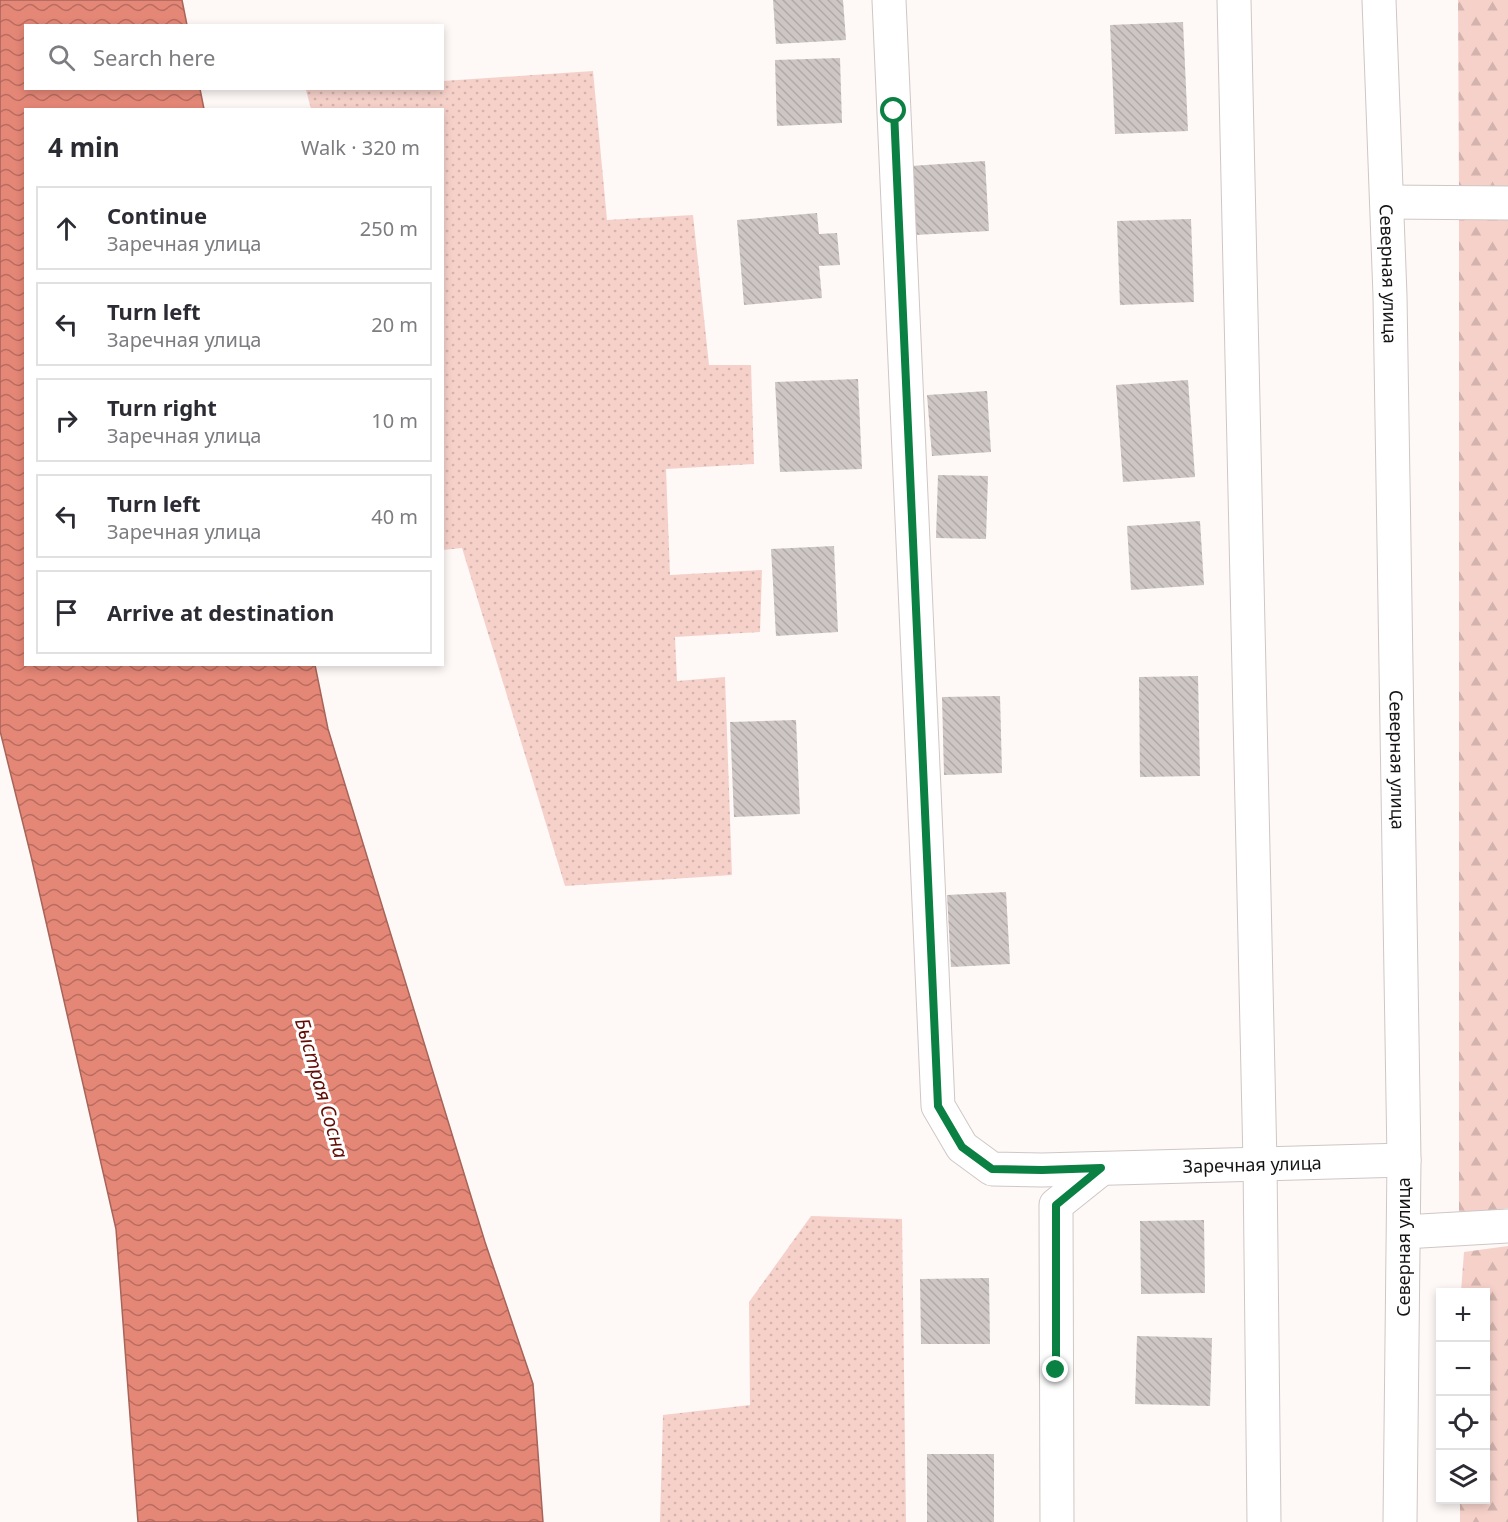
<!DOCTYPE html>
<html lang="en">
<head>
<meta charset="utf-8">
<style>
  :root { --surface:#fff; --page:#f7f7f7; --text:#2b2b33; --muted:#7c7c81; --line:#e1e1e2 }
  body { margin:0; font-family:"Noto Sans",sans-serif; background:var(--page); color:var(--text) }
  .controls { position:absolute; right:18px; bottom:18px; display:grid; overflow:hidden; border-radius:0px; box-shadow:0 3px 9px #0003 }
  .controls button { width:54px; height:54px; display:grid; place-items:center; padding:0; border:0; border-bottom:2px solid var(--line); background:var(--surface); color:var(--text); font:30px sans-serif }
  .stop { position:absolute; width:18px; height:18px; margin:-14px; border:4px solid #0b8043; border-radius:50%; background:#fff }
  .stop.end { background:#0b8043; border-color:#fff; box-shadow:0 2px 6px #0008 }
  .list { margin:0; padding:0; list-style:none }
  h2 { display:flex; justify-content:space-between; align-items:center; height:78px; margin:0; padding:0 24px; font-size:26px }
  h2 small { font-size:20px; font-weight:400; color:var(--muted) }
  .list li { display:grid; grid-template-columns:39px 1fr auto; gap:18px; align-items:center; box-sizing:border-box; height:84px; margin:0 12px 12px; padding:0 12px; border:2px solid var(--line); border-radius:0px }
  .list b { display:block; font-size:22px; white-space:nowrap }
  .list p { margin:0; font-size:20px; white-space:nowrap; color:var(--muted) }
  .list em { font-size:20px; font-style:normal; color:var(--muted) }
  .icon { flex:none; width:33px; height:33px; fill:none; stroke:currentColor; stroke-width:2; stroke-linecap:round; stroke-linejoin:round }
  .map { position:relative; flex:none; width:1508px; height:1522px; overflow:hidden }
  .search { position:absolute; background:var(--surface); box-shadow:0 3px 9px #0003; left:24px; top:24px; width:420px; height:66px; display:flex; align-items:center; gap:15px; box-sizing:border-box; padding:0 21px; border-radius:0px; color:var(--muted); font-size:22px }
  .panel { position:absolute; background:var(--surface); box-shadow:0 3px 9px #0003; left:24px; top:108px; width:420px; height:558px; border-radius:0px }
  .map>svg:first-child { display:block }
</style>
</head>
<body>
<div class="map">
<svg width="1508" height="1522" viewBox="0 0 1508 1522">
  <defs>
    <pattern id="forest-firs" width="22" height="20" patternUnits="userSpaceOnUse" patternTransform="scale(1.5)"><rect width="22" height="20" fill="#f6d1ca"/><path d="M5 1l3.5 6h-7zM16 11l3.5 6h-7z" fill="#d2b3ad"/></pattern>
    <pattern id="garden-dots" width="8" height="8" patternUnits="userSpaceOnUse" patternTransform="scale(1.5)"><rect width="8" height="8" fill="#f6d1ca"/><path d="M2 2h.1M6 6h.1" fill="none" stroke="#d2b3ad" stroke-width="1.8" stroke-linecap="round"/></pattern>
    <pattern id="water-waves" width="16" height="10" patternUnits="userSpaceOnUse" patternTransform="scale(1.5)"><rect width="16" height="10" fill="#e58777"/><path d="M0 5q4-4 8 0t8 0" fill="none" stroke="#b86d60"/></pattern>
    <pattern id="building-back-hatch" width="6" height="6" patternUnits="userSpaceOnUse" patternTransform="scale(1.5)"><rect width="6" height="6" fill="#cdc6c4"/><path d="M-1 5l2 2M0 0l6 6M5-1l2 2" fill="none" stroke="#afa9a8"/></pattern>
  </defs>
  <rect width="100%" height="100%" fill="#fef8f7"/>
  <!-- forest -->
  <path fill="url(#forest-firs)" d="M1458 0H1508V1208L1459 1216V189Z
    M1508 1246V1522H1460V1500H1486V1292H1461L1464 1252Z"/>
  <!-- garden -->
  <path fill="url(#garden-dots)" d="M593 71 607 220 693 215 709 365H751L754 464 666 469 670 575 762 570 760 632 675 637 677 681 725 677 732 875 565 886 462 548 443 550 442 110 311 109 306 90 335 88H442L443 81Z
    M811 1216 902 1219 906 1522H660L663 1415 750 1405 749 1302Z"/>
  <!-- water -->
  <path fill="url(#water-waves)" stroke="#a76459" stroke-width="1.5" d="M0 0H182L187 25 26 26V88L200 89 204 109 26 110V664L315 665 328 729 485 1242 533 1384 543 1522H138L116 1229 31 856 0 731Z"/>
  <!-- building -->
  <path fill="url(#building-back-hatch)" d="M773 0H843L846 40 776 44Z
    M1183 22 1188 131 1115 134 1110 25Z
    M840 58 842 123 777 126 775 60Z
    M985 161 989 231 915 235 911 166Z
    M817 213 819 234 837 233 840 265 819 266 822 298 744 305 737 220Z
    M1191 219 1194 302 1120 305 1117 221Z
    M858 379 862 469 780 472 775 382Z
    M1188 380 1195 477 1123 482 1116 385Z
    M987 391 991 452 932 456 927 395Z
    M938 475 988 476 986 539 936 538Z
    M1200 521 1204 585 1131 590 1127 526Z
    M834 546 838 632 776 636 771 549Z
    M1198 676 1200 776 1140 777 1139 677Z
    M1000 696 1002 773 944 775 942 697Z
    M796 720 800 814 734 817 730 722Z
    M1006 892 1010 964 951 967 947 895Z
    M1204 1220 1205 1293 1141 1294 1140 1221Z
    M989 1278 990 1344H921L920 1279Z
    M1137 1336 1212 1338 1210 1406 1135 1404Z
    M927 1454H994V1522H927Z"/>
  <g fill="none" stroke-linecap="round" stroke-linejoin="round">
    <!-- minor casing -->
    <g stroke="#cec7c6" stroke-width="35">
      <g id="minor">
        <path id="s1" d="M889 0 938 1106 962 1147 992 1169 1042 1170 1404 1160"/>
        <path d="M1234 0 1260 1163 1264 1522"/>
        <path id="s2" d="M1379 0 1390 296 1404 1160 1400 1522"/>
        <path d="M1387 202 1508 203"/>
        <path d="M1404 1232 1508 1226"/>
        <path d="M1057 1522 1056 1205 1101 1169"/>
      </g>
    </g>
    <!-- minor -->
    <use href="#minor" stroke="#fff" stroke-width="33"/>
  </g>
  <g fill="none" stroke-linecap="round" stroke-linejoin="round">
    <!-- route -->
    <path stroke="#0b8043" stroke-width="8" d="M894 111 938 1106 962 1147 992 1169 1042 1170 1101 1168 1056 1205V1370"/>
  </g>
  <g text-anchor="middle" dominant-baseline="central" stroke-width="6" stroke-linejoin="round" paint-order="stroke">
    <!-- street labels -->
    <g font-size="18" fill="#151313" stroke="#fff">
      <text stroke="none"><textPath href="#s2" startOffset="274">Северная улица</textPath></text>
      <text stroke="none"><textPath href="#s2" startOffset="760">Северная улица</textPath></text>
      <text stroke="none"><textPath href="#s1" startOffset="1452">Заречная улица</textPath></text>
      <text transform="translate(1403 1247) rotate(-90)">Северная улица</text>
    </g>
    <!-- water labels -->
    <g font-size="20" font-style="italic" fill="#620d05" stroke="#fff">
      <text transform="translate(322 1088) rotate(74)">Быстрая Сосна</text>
    </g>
  </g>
</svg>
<div class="controls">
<button>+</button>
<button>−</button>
<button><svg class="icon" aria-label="locate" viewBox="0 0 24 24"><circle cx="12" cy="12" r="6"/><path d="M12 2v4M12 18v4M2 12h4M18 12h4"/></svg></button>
<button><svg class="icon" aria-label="layers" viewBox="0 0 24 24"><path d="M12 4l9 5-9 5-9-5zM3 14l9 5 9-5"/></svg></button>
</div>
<div class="stop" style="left:894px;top:111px"></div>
<div class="stop end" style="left:1056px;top:1370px"></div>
<div class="search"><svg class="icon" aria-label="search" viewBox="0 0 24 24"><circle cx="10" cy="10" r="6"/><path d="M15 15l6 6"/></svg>Search here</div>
<section class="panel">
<h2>4 min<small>Walk · 320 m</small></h2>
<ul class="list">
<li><svg class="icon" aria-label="ahead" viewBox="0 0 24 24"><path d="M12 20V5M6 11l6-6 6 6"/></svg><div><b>Continue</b><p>Заречная улица</p></div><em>250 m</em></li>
<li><svg class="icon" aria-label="left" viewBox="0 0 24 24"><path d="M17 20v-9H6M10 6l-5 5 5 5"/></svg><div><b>Turn left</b><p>Заречная улица</p></div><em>20 m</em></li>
<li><svg class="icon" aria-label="right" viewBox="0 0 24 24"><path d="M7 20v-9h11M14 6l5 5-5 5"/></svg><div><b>Turn right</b><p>Заречная улица</p></div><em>10 m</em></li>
<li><svg class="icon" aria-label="left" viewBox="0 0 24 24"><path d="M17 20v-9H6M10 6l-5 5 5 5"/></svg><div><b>Turn left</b><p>Заречная улица</p></div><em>40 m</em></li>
<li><svg class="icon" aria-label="arrive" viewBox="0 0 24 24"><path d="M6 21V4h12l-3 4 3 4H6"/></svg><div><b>Arrive at destination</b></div></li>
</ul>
</section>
</div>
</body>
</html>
